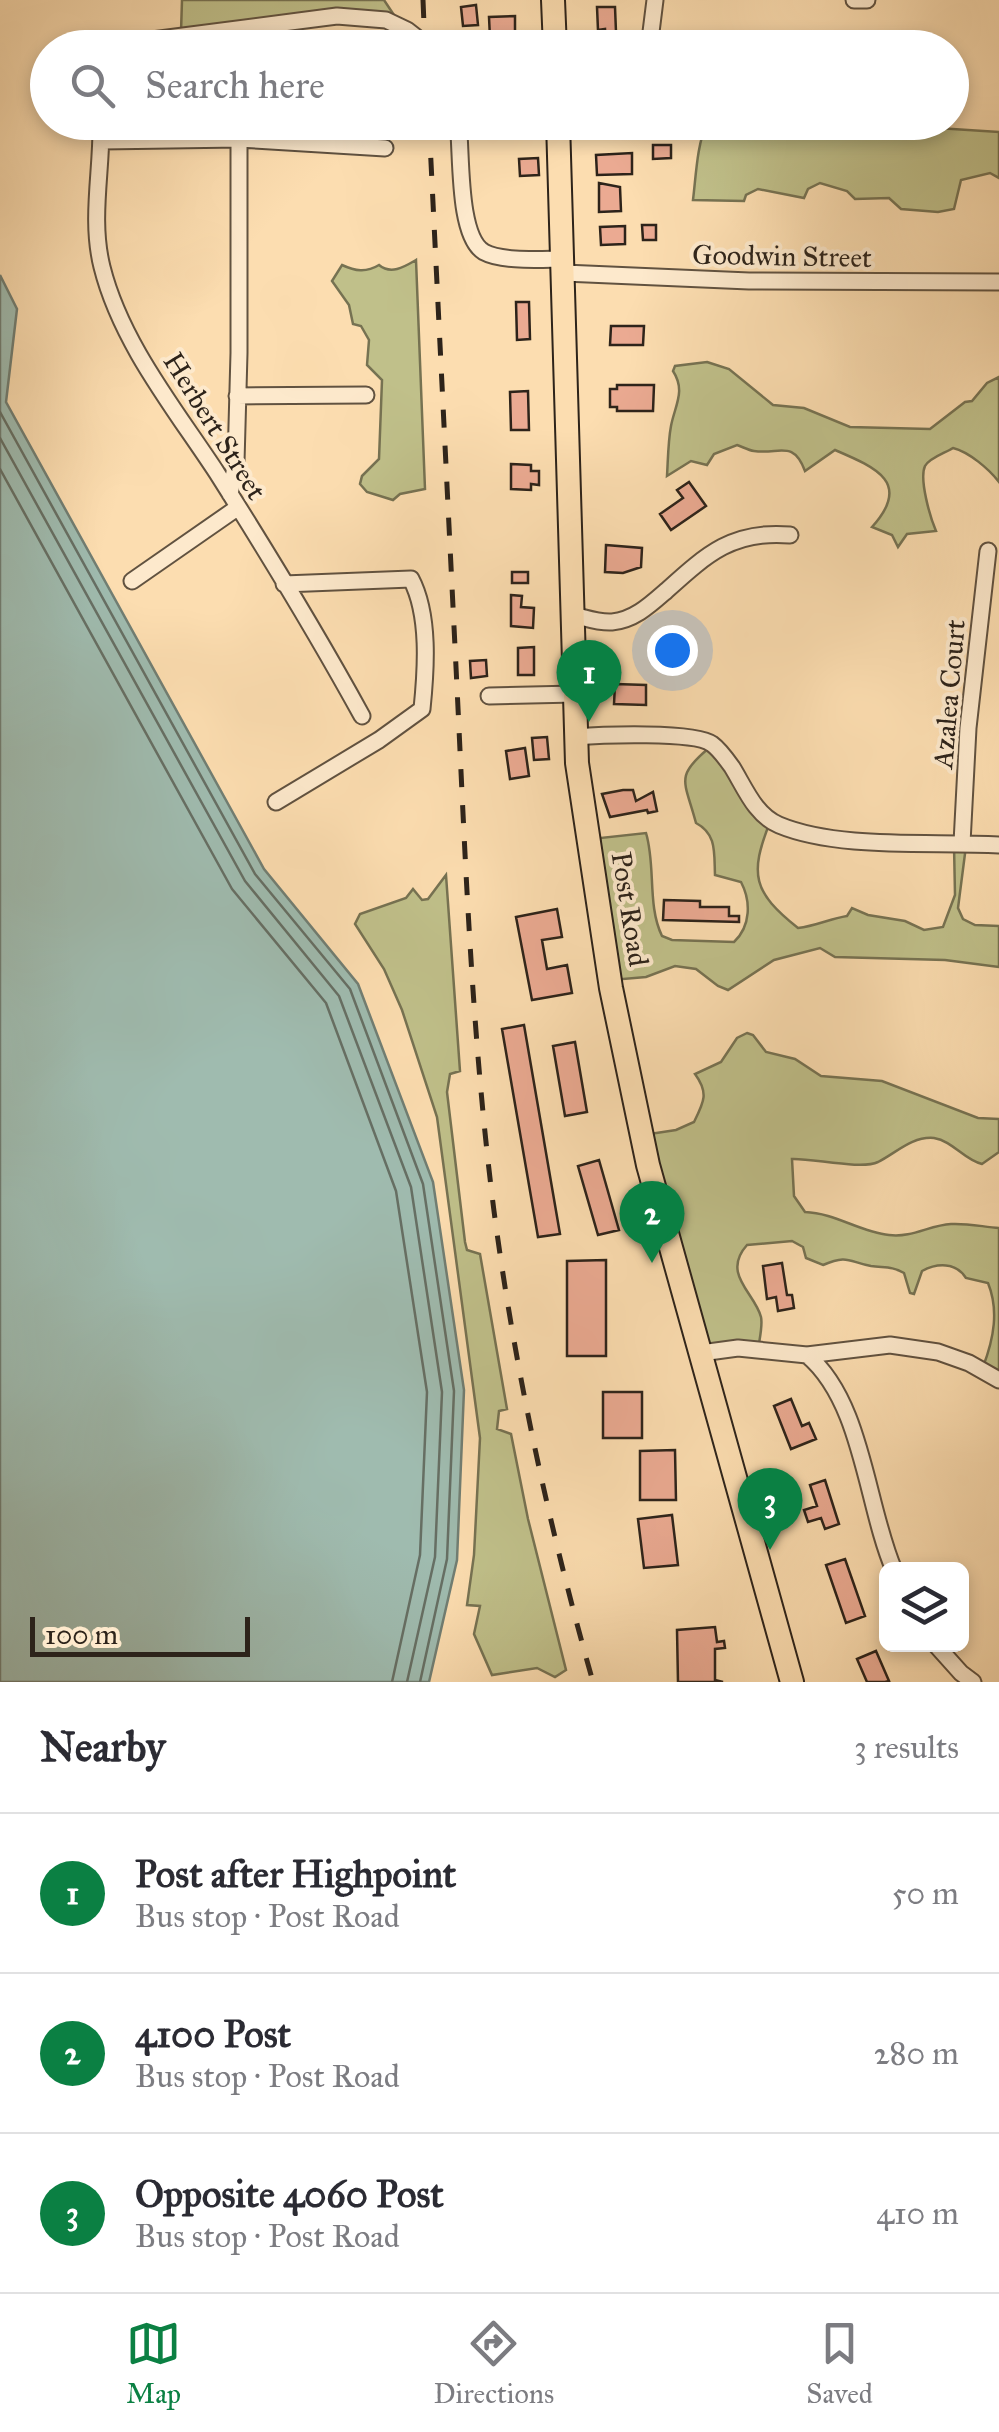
<!DOCTYPE html>
<html lang="en">
<head>
<meta charset="utf-8">
<style>
  :root { --surface:#fff; --page:#f7f7f7; --text:#2b2b33; --muted:#7c7c81; --line:#e1e1e2; --accent:#0b8043 }
  body { margin:0; font-family:"IM FELL Great Primer",serif; background:var(--page); color:var(--text) }
  .controls { position:absolute; right:30px; bottom:30px; display:grid; overflow:hidden; border-radius:15px; box-shadow:0 5px 15px #0003 }
  .controls button { width:90px; height:90px; display:grid; place-items:center; padding:0; border:0; border-bottom:2px solid var(--line); background:var(--surface); color:var(--text); font:50px sans-serif }
  .scale { position:absolute; left:30px; bottom:25px; width:220px; box-sizing:border-box; padding-left:10px; border:5px solid #2d231a; border-top:0; font-size:28px; line-height:35px; white-space:nowrap; color:#2d231a; -webkit-text-stroke:8px #fde9cc; paint-order:stroke }
  .you { position:absolute; left:672px; top:650px; width:35px; height:35px; margin:-25px; border:8px solid #fff; border-radius:50%; background:#1a73e8; box-shadow:0 0 0 15px #1a73e833 }
  .badge { display:grid; place-items:center; width:65px; height:65px; border-radius:50%; background:var(--accent); color:#fff; font-size:32px; font-weight:700 }
  .pin { position:absolute; translate:-50% -82px; filter:drop-shadow(0 2px 5px #0008) }
  .pin::after { content:''; position:absolute; top:52px; width:35px; height:30px; background:inherit; clip-path:polygon(0 0,100% 0,50% 100%) }
  .list { margin:0; padding:0; list-style:none }
  h2 { display:flex; justify-content:space-between; align-items:center; height:130px; margin:0; padding:0 40px; font-size:42px }
  h2 small { font-size:32px; font-weight:400; color:var(--muted) }
  .list li { display:grid; grid-template-columns:65px 1fr auto; gap:30px; align-items:center; box-sizing:border-box; height:160px; padding:0 40px; border-top:2px solid var(--line) }
  .list b { display:block; font-size:38px; white-space:nowrap }
  .list p { margin:0; font-size:32px; white-space:nowrap; color:var(--muted) }
  .list em { font-size:32px; font-style:normal; color:var(--muted) }
  .icon { flex:none; width:55px; height:55px; fill:none; stroke:currentColor; stroke-width:2; stroke-linecap:round; stroke-linejoin:round }
  .map { position:relative; flex:none; width:999px; height:1682px; overflow:hidden }
  .search { position:absolute; background:var(--surface); box-shadow:0 5px 15px #0003; left:30px; right:30px; top:30px; height:110px; display:flex; align-items:center; gap:25px; box-sizing:border-box; padding:0 35px; border-radius:55px; color:var(--muted); font-size:38px }
  .sheet { height:610px; background:var(--surface) }
  nav { display:flex; justify-content:space-around; align-items:center; box-sizing:border-box; height:140px; border-top:2px solid var(--line); background:var(--surface); font-size:28px; color:var(--muted) }
  nav a { display:grid; justify-items:center; gap:5px }
  nav .on { color:var(--accent) }
  .map>svg:first-child { display:block }
</style>
</head>
<body>
<div class="map">
<svg width="999" height="1682" viewBox="0 0 999 1682">
  <rect width="100%" height="100%" fill="#fcddb0"/>
  <filter id="stains"><feTurbulence type="fractalNoise" baseFrequency=".002" numOctaves="4"/><feColorMatrix values="0 0 0 0 .2 0 0 0 0 .09 0 0 0 0 .02 0 0 0 .5 -.17"/></filter>
  <radialGradient id="worn" r=".72"><stop offset=".6" stop-color="#630" stop-opacity="0"/><stop offset="1" stop-color="#630" stop-opacity=".3"/></radialGradient>
  <!-- green -->
  <path fill="#c0c08a" stroke="#767252" stroke-width="2.5" d="M182 0H384L400 24 378 15 181 32Z
    M707 123H860L999 132V178L990 173 961 180 954 209 938 212 901 209 889 198 855 199 847 191 820 183 808 189 804 198 758 189 746 195 744 201 693 200C696 176 697 144 707 123Z
    M416 260 425 489 400 494 393 500 367 492 360 484 362 476 379 459 382 380 367 365 369 340 361 326 353 324 349 305 332 281 342 265C355 271 366 273 379 265 391 275 404 267 416 260Z
    M707 362 729 369 773 405 804 408 850 427 930 429 965 402 972 401 987 383 999 377V482C989 469 969 452 953 448 945 453 929 458 925 466 919 479 930 517 936 531L907 534 898 547 892 535 872 527C912 483 877 468 835 450L805 471C793 439 779 455 754 451 748 450 743 447 737 445L714 454 707 465 691 461 667 476C668 460 668 442 671 426 675 405 686 391 673 371L675 366Z
    M709 748 770 822C749 875 753 892 798 928 816 926 829 919 847 916L852 908 868 915 905 921 924 930 943 927 955 895 954 845 966 846 958 908 963 919 975 925 999 926V967L945 960 835 957 820 948 774 960 728 990 718 986 696 969 675 966 646 977 612 980 600 838 646 833C656 866 647 905 662 936L672 940 734 942C751 926 751 901 741 882L715 875C714 853 717 834 696 823 685 781 674 777 709 748Z
    M446 875 460 1071 450 1074 447 1092 465 1242 467 1250 480 1254 507 1409 499 1411 497 1429 511 1434 528 1519 566 1670 555 1677 537 1668 492 1675 474 1634 480 1606 467 1605 474 1555 480 1438 437 1117 402 1010 384 969 355 924 360 914 406 898 413 889 422 900 428 899Z
    M747 1033 753 1035 766 1052 795 1059 821 1076 882 1081 978 1118 999 1119V1152L982 1164C964 1160 953 1141 934 1138 912 1136 896 1153 878 1162 861 1170 812 1158 792 1159L794 1196 805 1212C835 1213 860 1232 889 1235 912 1238 930 1225 951 1224 967 1223 984 1227 999 1228V1381L983 1367C994 1338 999 1310 988 1283L966 1278C956 1262 937 1263 922 1271L914 1294 910 1293 904 1273C892 1266 884 1268 871 1266 849 1262 848 1254 823 1265L806 1258 803 1247 792 1241 747 1245C721 1274 755 1293 761 1317 763 1326 759 1341 758 1350L703 1353 643 1135 676 1130 694 1122C704 1102 709 1093 695 1074L721 1062 737 1038Z"/>
  <!-- water -->
  <path fill="#9fbbaf" stroke="#717e73" stroke-width="2.5" d="M0 275 17 309 6 402 264 869 358 984 433 1182 464 1390 457 1560 429 1682H0Z"/>
  <g fill="none" stroke-linecap="round" stroke-linejoin="round">
    <!-- shore -->
    <path stroke="#666f64" stroke-width="2.5" d="M0 412 255 874 350 989 423 1184 454 1391 447 1559 420 1682
      M0 438 245 881 339 996 411 1187 442 1392 435 1557 407 1682
      M0 469 232 889 326 1003 396 1191 427 1392 420 1555 392 1682"/>
  </g>
  <!-- building -->
  <path fill="#ebaa92" stroke="#2d231a" stroke-width="2.5" d="M476 5 478 25 463 26 461 7Z
    M597 7H615L616 32H621L622 48H606L605 29 598 30Z
    M515 16V37L490 38 489 17Z
    M492 122H528V131H492Z
    M653 145H671V158L653 159Z
    M632 153V174L597 175 596 155Z
    M538 158 539 175 520 176 519 159Z
    M599 183 620 187 621 211 599 212Z
    M642 225H656V240H643Z
    M625 226V244L601 245 600 227Z
    M516 302H529L530 339 517 340Z
    M611 326H644L643 345H610Z
    M617 385H654L653 411H617V407H610V389H617Z
    M528 391 529 430H511L510 392Z
    M511 464 531 465V471H539V485L531 484V490L511 489Z
    M689 482 706 506 671 530 660 514 683 498 677 490Z
    M606 545 642 548 641 567 623 573 605 572Z
    M512 572H528V583H512Z
    M511 595 522 596 521 607 534 608 533 628 511 626Z
    M534 647V675H518V648Z
    M486 660 487 676 471 678 470 661Z
    M615 684 646 685V705L614 704Z
    M547 737 549 759 534 760 532 738Z
    M525 748 529 776 510 779 506 751Z
    M623 790H633L636 801 653 792 657 811 648 813 647 810 610 817 602 794Z
    M664 900 700 901V907H729V916H739V922L663 920Z
    M557 909 562 937 542 940 547 969 567 965 572 993 532 1000 516 917Z
    M524 1025 560 1234 538 1237 502 1029Z
    M575 1042 587 1112 565 1116 553 1046Z
    M599 1160 619 1230 598 1235 578 1166Z
    M606 1260V1356H567V1261Z
    M782 1263 787 1295H792L794 1308 778 1311 776 1297 767 1299 763 1266Z
    M603 1392H642V1438H603Z
    M791 1399 802 1426 809 1423 816 1439 791 1449 774 1406Z
    M675 1450 676 1500H640V1451Z
    M825 1480 839 1524 825 1529 821 1518 808 1522 804 1510 817 1506 810 1485Z
    M672 1515 678 1565 644 1568 638 1519Z
    M845 1559 865 1616 846 1623 826 1565Z
    M715 1627 717 1642 724 1641 725 1648 715 1649V1680L723 1682H678L677 1630Z
    M876 1651 889 1681 885 1682H867L857 1659Z"/>
  <g fill="none" stroke-linecap="round" stroke-linejoin="round">
    <!-- street casing -->
    <g stroke="#615240" stroke-width="19">
      <path id="street" d="M854 0H867
        M122 48 152 40 337 16 386 20 407 30 430 48
        M649 48 655 0
        M101 122C102 171 90 219 102 267 121 343 175 409 217 473 267 552 317 634 362 716
        M458 122C462 152 457 236 484 252 502 262 543 259 563 259
        M102 141 239 139 385 148
        M564 273 749 281 999 282
        M237 396 366 395
        M230 494 236 462 239 353V139
        M132 581 237 508
        M573 615C586 618 599 623 612 622 634 620 650 605 666 591 707 554 733 530 790 535
        M489 696 575 694
        M576 737C600 735 695 731 712 744 719 749 727 760 732 767 745 788 755 815 779 825 839 850 933 841 999 845
        M276 802 379 740 422 709C426 670 430 615 411 579L284 584
        M962 843 968 728 988 551
        M701 1353 738 1348 807 1355 890 1345 938 1352 969 1363 999 1380
        M807 1355C863 1402 866 1505 894 1570
        M935 1644 961 1673 973 1682"/>
    </g>
    <!-- primary casing -->
    <g stroke="#2d231a" stroke-width="26">
      <path id="primary" d="M553 0 555 48
        M558 122 577 763 611 988 648 1165 792 1682"/>
    </g>
    <!-- street -->
    <use href="#street" stroke="#fde9cc" stroke-width="15"/>
    <!-- primary -->
    <use href="#primary" stroke="#fcddb0" stroke-width="22"/>
    <!-- rail -->
    <path stroke="#2d231a" stroke-width="5" stroke-dasharray="18 18" stroke-linecap="butt" d="M423 0 425 48
      M429 122C438 304 447 486 456 667 465 848 471 1031 494 1211 515 1370 549 1527 593 1682"/>
  </g>
  <g text-anchor="middle" dominant-baseline="central" stroke-width="8" stroke-linejoin="round" paint-order="stroke">
    <!-- street labels -->
    <g font-size="28" fill="#2d231a" stroke="#fde9cc">
      <text transform="translate(782 256) rotate(1)">Goodwin Street</text>
      <text transform="translate(215 426) rotate(58)">Herbert Street</text>
      <text transform="translate(949 694) rotate(-85)">Azalea Court</text>
      <text transform="translate(630 909) rotate(81)">Post Road</text>
    </g>
  </g>
  <rect width="100%" height="100%" filter="url(#stains)"/>
  <rect width="100%" height="100%" fill="url(#worn)"/>
</svg>
<div class="controls">
<button><svg class="icon" aria-label="layers" viewBox="0 0 24 24"><path d="M12 4l9 5-9 5-9-5zM3 14l9 5 9-5"/></svg></button>
</div>
<div class="scale">100 m</div>
<div class="you"></div>
<div class="pin badge" style="left:589px;top:722px">1</div>
<div class="pin badge" style="left:652px;top:1263px">2</div>
<div class="pin badge" style="left:770px;top:1550px">3</div>
<div class="search"><svg class="icon" aria-label="search" viewBox="0 0 24 24"><circle cx="10" cy="10" r="6"/><path d="M15 15l6 6"/></svg>Search here</div>
</div>
<section class="sheet">
<h2>Nearby<small>3 results</small></h2>
<ul class="list">
<li><span class="badge">1</span><div><b>Post after Highpoint</b><p>Bus stop · Post Road</p></div><em>50 m</em></li>
<li><span class="badge">2</span><div><b>4100 Post</b><p>Bus stop · Post Road</p></div><em>280 m</em></li>
<li><span class="badge">3</span><div><b>Opposite 4060 Post</b><p>Bus stop · Post Road</p></div><em>410 m</em></li>
</ul>
</section>
<nav>
<a class="on"><svg class="icon" aria-label="map" viewBox="0 0 24 24"><path d="M3 6l6-2 6 2 6-2v14l-6 2-6-2-6 2zM9 4v14M15 6v14"/></svg>Map</a>
<a><svg class="icon" aria-label="directions" viewBox="0 0 24 24"><path d="M12 3l9 9-9 9-9-9zM9 14v-3h6M13 9l2 2-2 2"/></svg>Directions</a>
<a><svg class="icon" aria-label="saved" viewBox="0 0 24 24"><path d="M7 4h10v16l-5-4-5 4z"/></svg>Saved</a>
</nav>
</body>
</html>
